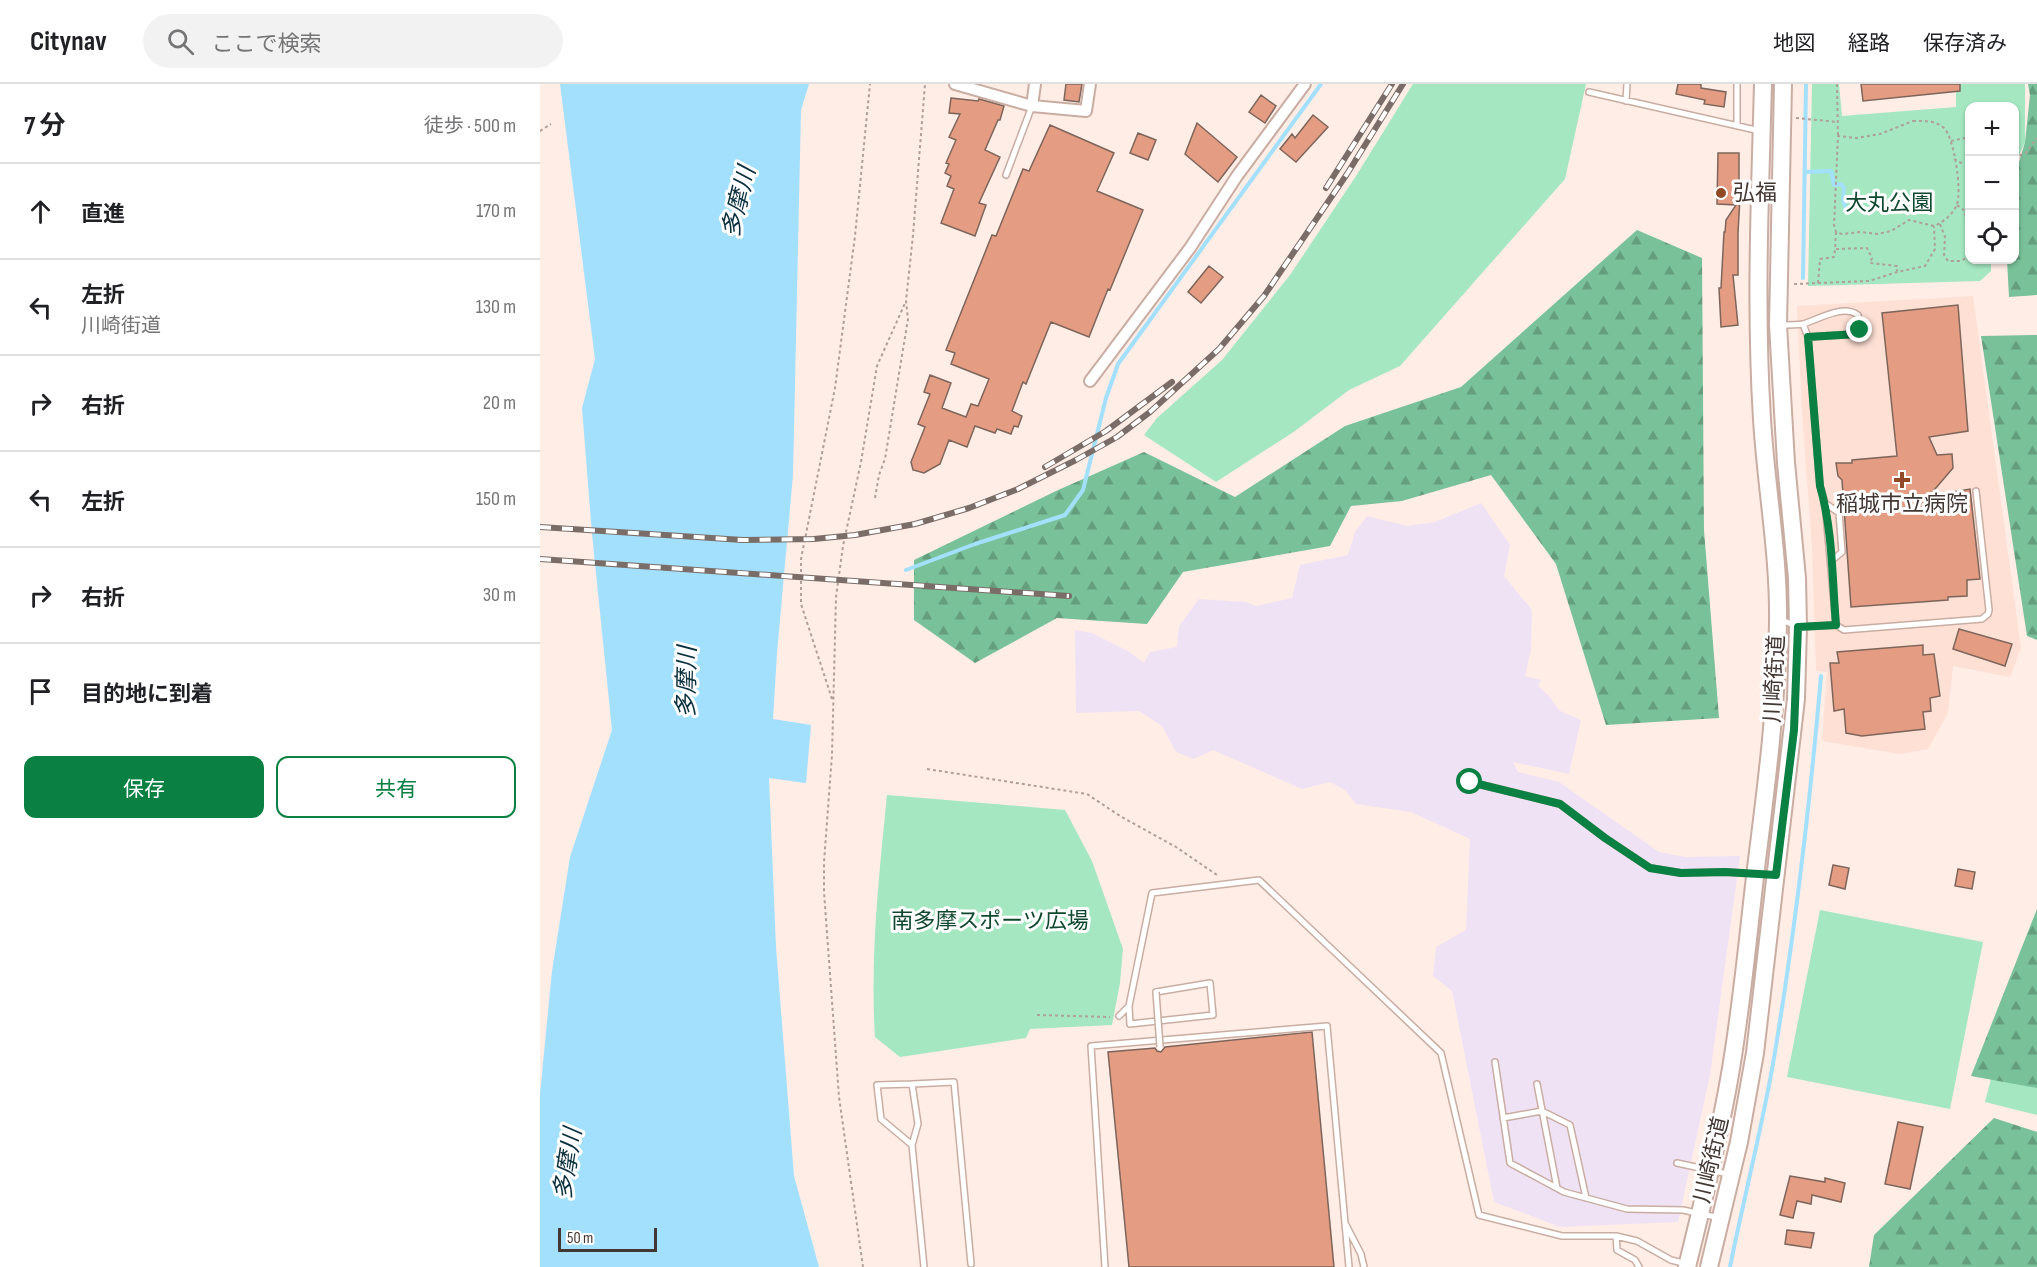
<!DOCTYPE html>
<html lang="ja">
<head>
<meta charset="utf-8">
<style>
  :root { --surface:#fff; --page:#f2f2f2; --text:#202124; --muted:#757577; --line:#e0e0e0; --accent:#0b8043 }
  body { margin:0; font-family:"Sofia Sans Condensed","Noto Sans JP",sans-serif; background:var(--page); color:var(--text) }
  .controls { position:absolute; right:18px; top:18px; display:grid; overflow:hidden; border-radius:12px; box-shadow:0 2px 4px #0004 }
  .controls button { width:54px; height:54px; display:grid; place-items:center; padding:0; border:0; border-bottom:2px solid var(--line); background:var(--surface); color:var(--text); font:30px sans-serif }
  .scale { position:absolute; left:18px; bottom:15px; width:99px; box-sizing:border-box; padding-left:6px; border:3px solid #423733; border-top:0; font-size:16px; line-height:21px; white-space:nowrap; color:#423733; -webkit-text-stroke:4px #fefefe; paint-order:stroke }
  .stop { position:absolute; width:18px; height:18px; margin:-14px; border:4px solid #0b8043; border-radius:50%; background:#fff }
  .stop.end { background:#0b8043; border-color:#fff; box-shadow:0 2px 6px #0008 }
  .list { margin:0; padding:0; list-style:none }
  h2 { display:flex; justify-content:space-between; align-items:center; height:78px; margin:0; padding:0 24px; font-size:26px }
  h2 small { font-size:20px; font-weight:400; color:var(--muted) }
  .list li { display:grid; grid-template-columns:39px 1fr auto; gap:18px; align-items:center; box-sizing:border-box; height:96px; padding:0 24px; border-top:2px solid var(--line) }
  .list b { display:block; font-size:22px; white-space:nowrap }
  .list p { margin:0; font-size:20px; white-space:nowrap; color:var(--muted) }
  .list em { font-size:20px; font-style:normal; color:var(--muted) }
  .actions { display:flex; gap:12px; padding:18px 24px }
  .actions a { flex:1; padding:14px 0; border:2px solid var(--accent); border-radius:12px; text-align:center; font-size:21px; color:var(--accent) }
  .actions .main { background:var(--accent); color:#fff }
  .icon { flex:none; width:33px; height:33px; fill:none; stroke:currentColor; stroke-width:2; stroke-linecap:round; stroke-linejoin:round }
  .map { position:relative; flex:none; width:1497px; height:1183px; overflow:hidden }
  header { display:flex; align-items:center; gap:36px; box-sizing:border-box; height:84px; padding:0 30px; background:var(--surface); border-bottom:2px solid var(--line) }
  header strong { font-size:28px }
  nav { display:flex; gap:33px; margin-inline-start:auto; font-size:21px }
  .search { width:420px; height:54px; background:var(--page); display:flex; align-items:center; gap:15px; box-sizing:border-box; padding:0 21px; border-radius:33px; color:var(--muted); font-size:22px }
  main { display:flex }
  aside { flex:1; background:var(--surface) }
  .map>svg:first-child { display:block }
</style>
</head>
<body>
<header>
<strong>Citynav</strong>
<div class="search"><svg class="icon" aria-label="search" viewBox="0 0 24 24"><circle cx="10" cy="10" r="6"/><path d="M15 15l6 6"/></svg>ここで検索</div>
<nav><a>地図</a><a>経路</a><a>保存済み</a></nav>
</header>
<main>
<aside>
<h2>7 分<small>徒歩 · 500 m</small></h2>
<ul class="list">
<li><svg class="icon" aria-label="ahead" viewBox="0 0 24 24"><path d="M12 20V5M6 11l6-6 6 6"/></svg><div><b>直進</b></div><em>170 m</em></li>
<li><svg class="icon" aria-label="left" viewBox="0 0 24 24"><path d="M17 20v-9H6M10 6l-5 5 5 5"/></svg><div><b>左折</b><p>川崎街道</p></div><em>130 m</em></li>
<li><svg class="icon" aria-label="right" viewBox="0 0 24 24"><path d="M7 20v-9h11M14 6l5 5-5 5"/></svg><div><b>右折</b></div><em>20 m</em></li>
<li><svg class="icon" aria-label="left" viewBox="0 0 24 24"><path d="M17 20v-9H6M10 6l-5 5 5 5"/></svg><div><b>左折</b></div><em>150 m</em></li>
<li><svg class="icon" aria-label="right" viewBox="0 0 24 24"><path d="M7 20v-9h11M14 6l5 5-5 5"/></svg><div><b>右折</b></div><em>30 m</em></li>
<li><svg class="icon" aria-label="arrive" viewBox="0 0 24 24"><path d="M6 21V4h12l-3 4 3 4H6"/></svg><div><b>目的地に到着</b></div></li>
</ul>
<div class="actions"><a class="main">保存</a><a>共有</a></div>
</aside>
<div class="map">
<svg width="1497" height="1183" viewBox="0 0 1497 1183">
  <defs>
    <pattern id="forest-firs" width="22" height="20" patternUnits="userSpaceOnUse" patternTransform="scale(1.5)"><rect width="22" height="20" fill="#79c199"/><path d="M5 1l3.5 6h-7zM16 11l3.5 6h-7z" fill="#659e7d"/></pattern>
  </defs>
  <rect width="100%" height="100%" fill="#ffede6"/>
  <!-- built -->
  <path fill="#fee0d5" d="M1433 212 1481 564 1470 593 1413 582 1408 629 1388 665 1360 670 1282 657 1287 588 1276 587 1272 463 1262 329 1257 222Z"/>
  <!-- industrial -->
  <path fill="#efe2f5" d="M941 419 970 461 964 492 992 526 991 566 985 592 1001 596 998 602 1009 612 1020 627 1041 636 1029 690 973 678 978 688 1019 698 1119 768 1145 773 1200 772 1170 991 1138 1138 1020 1143 954 1118 912 907 893 892 896 863 926 846 930 755 871 728 816 720 805 706 790 698 762 705 673 666 654 675 636 668 622 642 599 627 536 629 535 546 552 549 588 567 604 579 610 568 637 563 639 542 659 515 706 518 716 522 752 514 760 481 808 471 815 448 827 432 867 442 895 438Z"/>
  <!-- green -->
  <path fill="#a4e7c0" d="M873 0H1046L1025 95 860 282 809 306 755 347 676 398 604 351 617 334 682 276 750 191 816 92Z
    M1272 0H1299L1302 32 1416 23V0H1485V58L1475 80 1474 22H1430V176H1451V187L1440 197 1268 202Z
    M347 711 525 726 552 777 583 865 580 899 572 941 490 945 486 954 360 973 335 953C330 872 339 791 347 711Z
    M1280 826 1443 858 1410 1025 1247 993Z
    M1455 980 1497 991V1031L1445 1018Z"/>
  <!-- forest -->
  <path fill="url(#forest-firs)" d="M1488 0H1497V211L1469 213 1467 176H1474L1475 92 1485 58 1490 11Z
    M1097 146 1162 174 1164 446 1179 634 1066 641 1016 480 951 391 862 417 811 422 790 462 643 488 607 540 517 534 435 579 374 536V476L516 407 604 368 695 413 805 342 921 303Z
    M1497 251V556L1487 552 1441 252Z
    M1497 825V1004L1431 992Z
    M1454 1034 1497 1048V1183H1329L1334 1151Z"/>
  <!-- water -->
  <path fill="#a3e0fe" d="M20 0H269L261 26 253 391 237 569 233 635 271 641 266 699 229 694 236 863 254 1092 279 1183H0V1010L12 887 30 773 72 646 52 450 42 324 55 275Z"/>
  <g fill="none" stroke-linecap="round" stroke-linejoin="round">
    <!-- stream -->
    <path stroke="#a3e0fe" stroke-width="4" d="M1265 88 1291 87 1294 101 1301 100 1304 104 1303 116 1307 128
      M1263 194 1266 0
      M366 486 435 460 525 431 543 406 566 314 578 280 781 0
      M1190 1183C1204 1113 1222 1044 1234 974 1255 848 1270 719 1281 592"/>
  </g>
  <!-- building -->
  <path fill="#e49d82" stroke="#7e655b" stroke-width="1.5" d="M526 0H542L539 18 524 16Z
    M1138 0H1161V4L1186 8 1184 23 1164 20 1165 16 1136 10Z
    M1321 0H1420V7L1323 17Z
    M721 11 736 22 725 39 709 28Z
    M411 14 438 17 439 15 464 22 460 36H458L445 66 460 73 439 119 446 121 435 152 401 139 414 105 407 102 411 92 405 89 409 80 406 79 416 56 409 53 420 30 409 29Z
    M773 31 788 43 756 78 740 65 752 50 755 54Z
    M657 39 697 73 678 98 645 70Z
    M510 41 574 69 557 107 603 126 570 206 568 205 549 253 511 238 486 300 483 298 472 327 482 332 478 343 474 342 471 350 457 345 455 349 435 342 427 363 409 356 400 380 384 389 373 386 371 378 385 343 378 340 390 310 384 308 390 291 411 299 402 324 426 333 431 320 438 322 449 295 411 280 415 269 406 266 452 151 456 152 483 85 489 87Z
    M598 49 616 56 608 76 590 69Z
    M1178 69H1199V116L1200 113 1198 149V191H1193L1198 241 1181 243 1179 204H1181L1184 148H1185L1186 136 1196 121 1177 120Z
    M669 182 683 193 661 219 648 208Z
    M1418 221 1428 347 1389 353 1397 371 1412 370 1413 384 1389 412 1430 405 1440 495 1427 496V512L1408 513V516L1311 523 1302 396 1298 392 1296 379H1312V376L1357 372 1342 229Z
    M1419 545 1472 560 1465 582 1413 565Z
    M1383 561V571L1394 570 1400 612 1390 614 1391 627 1383 628 1385 645 1322 652 1306 649 1304 625 1294 627 1290 579H1299L1297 568Z
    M1293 781 1309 784 1305 805 1289 801Z
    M1418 785 1435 788 1432 805 1415 802Z
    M772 948 794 1183H589L568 968 615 964 617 967 621 968 625 963Z
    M1358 1038 1383 1043 1370 1105 1345 1100Z
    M1250 1092 1285 1098V1094L1305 1099 1301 1118 1272 1111 1271 1120 1257 1117 1253 1134 1240 1131Z
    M1247 1146 1274 1149 1271 1164 1245 1160Z"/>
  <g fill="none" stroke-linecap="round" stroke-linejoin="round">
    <!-- service casing -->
    <g stroke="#c9ada2" stroke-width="8">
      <path id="service" d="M1049 8 1220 47
        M1086 17 1087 0
        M1197 42V0
        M466 91 492 22
        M1263 240 1268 253 1280 402 1285 419 1296 541
        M1239 241C1247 241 1256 241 1263 240 1280 235 1302 220 1318 231L1320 246 1317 250 1268 253
        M1285 419 1299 429 1302 468 1291 477
        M1240 535 1258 543 1296 541 1304 546 1442 535 1448 530 1449 526 1436 407
        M930 698 1020 720 1065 754 1110 784 1141 789 1185 788 1232 791
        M589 922 590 940 673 931 670 899 616 908
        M579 932 589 922 612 809 719 796 901 969 939 1131 1022 1152H1076L1097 1157 1131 1176 1147 1180
        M955 978 970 1079 1024 1108 1087 1125 1143 1126 1180 1134
        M372 1000 414 998 431 1180
        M997 1000 1017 1104
        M963 1034 1002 1027 1030 1041 1046 1114
        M372 1061 341 1035 337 1001 372 1000 378 1040 372 1061 384 1183
        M1137 1079 1188 1090
        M806 1141 821 1170 824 1183
        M1076 1152 1077 1166 1095 1176 1099 1183
        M565 1183 551 962 787 942 809 1183"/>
    </g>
    <!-- minor casing -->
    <g stroke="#c9ada2" stroke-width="14">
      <path id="minor" d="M415 0 492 22 546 27 550 0
        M492 22 495 0
        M550 297 650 164 697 92 765 0"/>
    </g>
    <!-- primary casing -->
    <g stroke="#c9ada2" stroke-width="20">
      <path id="primary" d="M1147 1183C1162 1121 1178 1059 1189 996 1202 924 1208 850 1217 776 1227 697 1237 618 1238 538 1239 470 1226 403 1222 335 1215 223 1220 112 1223 0
        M1169 1183 1199 1058 1215 969 1256 615 1258 543 1257 494 1246 379 1238 241 1243 0"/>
    </g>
    <!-- path -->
    <path stroke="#ae9f99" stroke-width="2" stroke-dasharray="3 3" stroke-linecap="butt" d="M1297 0 1298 52
      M1256 34 1298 38
      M1373 37C1383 37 1395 36 1404 44 1414 53 1422 106 1417 120 1414 129 1404 138 1394 142L1369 136 1351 147 1338 150 1320 148 1302 150 1296 148 1294 141 1298 52 1317 54 1340 50Z
      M0 47 11 40
      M1426 54 1427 28
      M1411 57 1430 53
      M1474 74 1486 69 1497 54
      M1414 75 1421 79 1430 80
      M1400 140 1405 153 1404 171 1408 177H1420L1429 173 1425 127 1417 121
      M1296 148 1295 165 1327 164 1332 174 1330 179 1357 182V187
      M1278 199 1280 175 1294 173 1295 165
      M1254 200 1329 197 1357 188 1385 182 1395 165 1394 142
      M335 414 339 391 345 375 368 235 366 217 373 151 385 0
      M292 615 261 520V475L295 304 315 152 330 0
      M387 685 547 710 580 732 636 763 677 791
      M497 931 570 933
      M323 1183 299 1013 284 808V778L292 671 296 513 303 462 321 378 337 282 366 217"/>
    <!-- service -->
    <use href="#service" stroke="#fff" stroke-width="5"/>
    <!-- minor -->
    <use href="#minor" stroke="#fff" stroke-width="10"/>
    <!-- primary -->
    <use href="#primary" stroke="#fff" stroke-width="16"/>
    <!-- rail casing -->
    <g stroke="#7a6d68" stroke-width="6">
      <path id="rail" d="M786 104 852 0
        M505 383 566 347 632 298
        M0 443 203 456 274 455 315 451 375 440 429 424 478 405 536 376 577 353 610 328 679 265 724 212 807 90 863 0
        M0 475 529 512"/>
    </g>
    <!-- rail -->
    <use href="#rail" stroke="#fefefe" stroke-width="4" stroke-dasharray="11" stroke-linecap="butt"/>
    <!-- service-bridge casing -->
    <g stroke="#c9ada2" stroke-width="8" stroke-linecap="butt">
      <path id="service-bridge" d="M616 908 620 963"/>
    </g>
    <!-- service-bridge -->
    <use href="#service-bridge" stroke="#fff" stroke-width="5"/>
  </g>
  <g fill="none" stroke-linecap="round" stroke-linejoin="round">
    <!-- route -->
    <path stroke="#0b8043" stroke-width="8" d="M930 698 1020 720 1065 754 1110 784 1141 789 1185 788 1236 791 1254 646 1258 543 1296 541C1292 495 1293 447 1280 402L1268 253 1317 250 1320 246"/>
  </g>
  <!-- markers -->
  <g fill="#914926" stroke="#fefefe" stroke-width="2">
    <circle cx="1181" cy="109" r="6"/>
    <path d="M1359 387h6v6h6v6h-6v6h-6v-6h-6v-6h6z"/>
  </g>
  <g text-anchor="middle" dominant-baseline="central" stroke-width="6" stroke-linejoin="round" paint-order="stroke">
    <!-- poi labels -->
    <g font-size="22" fill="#423733" stroke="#fefefe" text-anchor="start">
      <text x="1193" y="109">弘福</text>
      <text x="1362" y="420" text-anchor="middle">稲城市立病院</text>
    </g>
    <!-- park labels -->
    <g font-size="22" fill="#0f482e" stroke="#fefefe">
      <text x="1349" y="119">大丸公園</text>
      <text x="450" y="837">南多摩スポーツ広場</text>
    </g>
    <!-- street labels -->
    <g font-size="22" fill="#423733" stroke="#fefefe">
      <text transform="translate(1235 595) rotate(-87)">川崎街道</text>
      <text transform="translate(1172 1076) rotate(-77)">川崎街道</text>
    </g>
    <!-- water labels -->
    <g font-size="24" font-style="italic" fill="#0a2f3e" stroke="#fefefe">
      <text transform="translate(199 118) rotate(-76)">多摩川</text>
      <text transform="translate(147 598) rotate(-89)">多摩川</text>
      <text transform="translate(28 1080) rotate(-81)">多摩川</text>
    </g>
  </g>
</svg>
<div class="controls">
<button>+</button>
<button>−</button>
<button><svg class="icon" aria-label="locate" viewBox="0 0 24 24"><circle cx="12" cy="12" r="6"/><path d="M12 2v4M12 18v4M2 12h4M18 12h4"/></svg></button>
</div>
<div class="scale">50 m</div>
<div class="stop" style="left:930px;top:698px"></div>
<div class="stop end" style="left:1320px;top:246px"></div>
</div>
</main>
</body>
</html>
